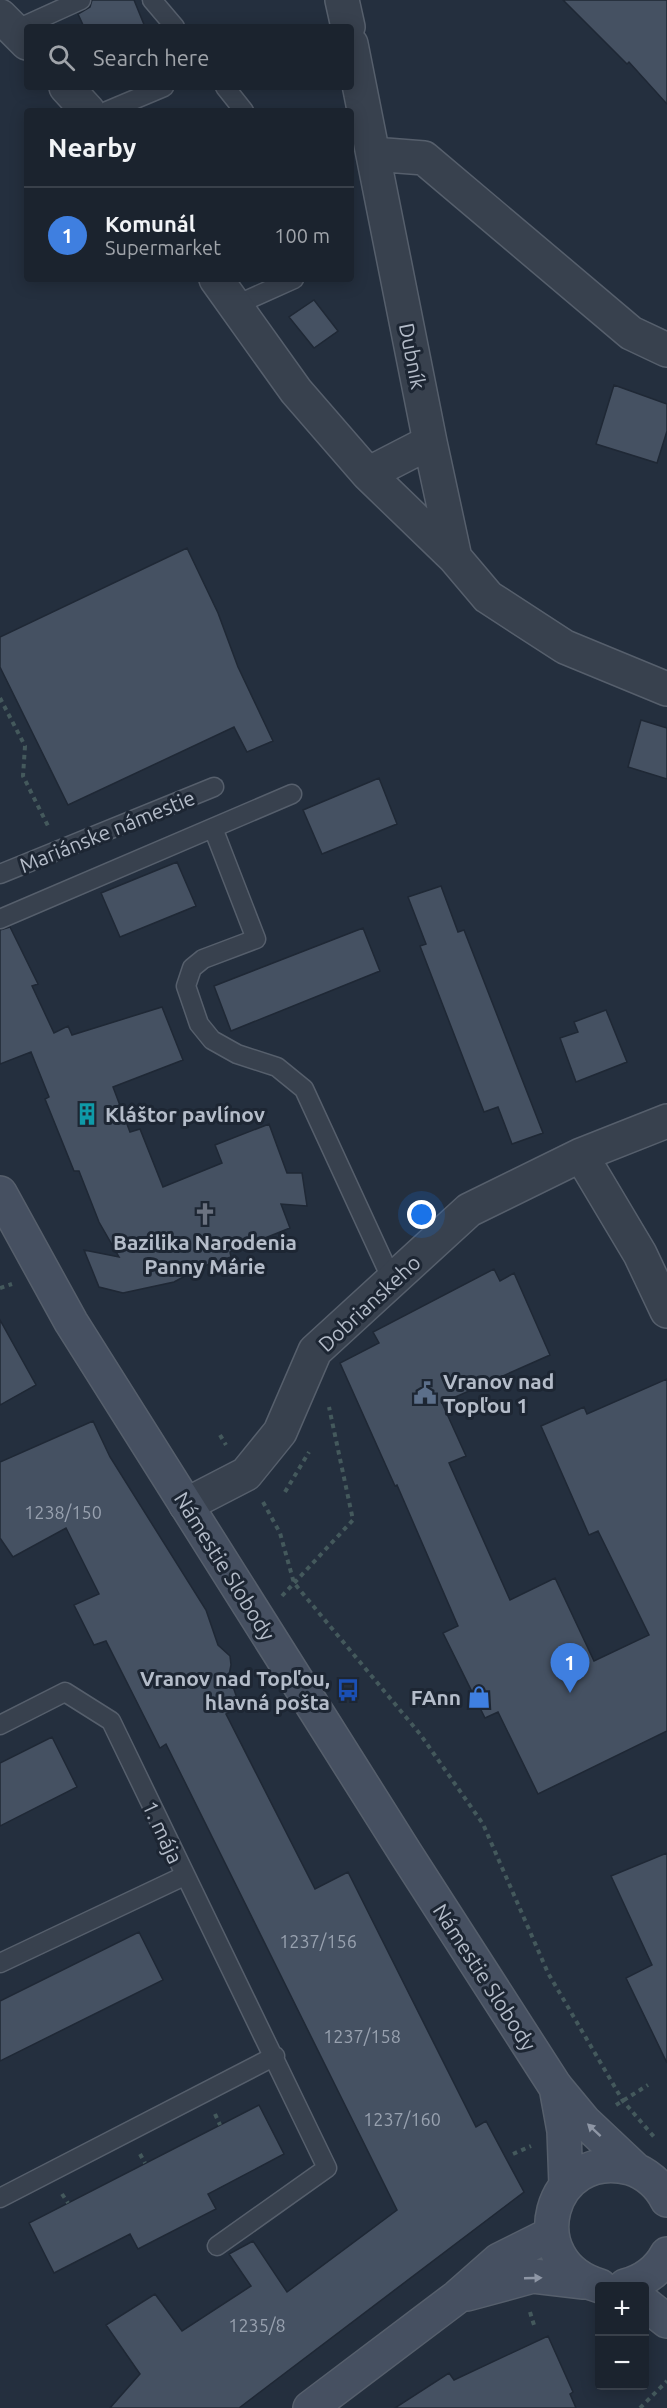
<!DOCTYPE html>
<html lang="en">
<head>
<meta charset="utf-8">
<style>
  :root { --surface:#1b232e; --page:#282f3a; --text:#f1f3f6; --muted:#a0a4aa; --line:#39404a; --accent:#8c9099 }
  body { margin:0; font-family:Ubuntu,sans-serif; background:var(--page); color:var(--text) }
  .controls { position:absolute; right:18px; bottom:18px; display:grid; overflow:hidden; border-radius:6px; box-shadow:0 3px 15px #0003 }
  .controls button { width:54px; height:54px; display:grid; place-items:center; padding:0; border:0; border-bottom:2px solid var(--line); background:var(--surface); color:var(--text); font:30px sans-serif }
  .you { position:absolute; left:422px; top:1215px; width:21px; height:21px; margin:-15px; border:4px solid #fff; border-radius:50%; background:#1a73e8; box-shadow:0 0 0 9px #1a73e833 }
  .badge { display:grid; place-items:center; width:39px; height:39px; border-radius:50%; background:var(--accent); color:#fff; font-size:20px; font-weight:700 }
  .pin { position:absolute; translate:-50% -50px; filter:drop-shadow(0 2px 3px #0008) }
  .pin::after { content:''; position:absolute; top:32px; width:21px; height:18px; background:inherit; clip-path:polygon(0 0,100% 0,50% 100%) }
  .list { margin:0; padding:0; list-style:none }
  h2 { display:flex; justify-content:space-between; align-items:center; height:78px; margin:0; padding:0 24px; font-size:26px }
  h2 small { font-size:20px; font-weight:400; color:var(--muted) }
  .list li { display:grid; grid-template-columns:39px 1fr auto; gap:18px; align-items:center; box-sizing:border-box; height:96px; padding:0 24px; border-top:2px solid var(--line) }
  .list b { display:block; font-size:22px; white-space:nowrap }
  .list p { margin:0; font-size:20px; white-space:nowrap; color:var(--muted) }
  .list em { font-size:20px; font-style:normal; color:var(--muted) }
  .icon { flex:none; width:33px; height:33px; fill:none; stroke:currentColor; stroke-width:2; stroke-linecap:round; stroke-linejoin:round }
  .map { position:relative; flex:none; width:667px; height:2408px; overflow:hidden }
  .search { position:absolute; background:var(--surface); box-shadow:0 3px 15px #0003; left:24px; top:24px; width:330px; height:66px; display:flex; align-items:center; gap:15px; box-sizing:border-box; padding:0 21px; border-radius:6px; color:var(--muted); font-size:22px }
  .panel { position:absolute; background:var(--surface); box-shadow:0 3px 15px #0003; left:24px; top:108px; width:330px; height:174px; border-radius:6px }
  .map>svg:first-child { display:block }
</style>
</head>
<body>
<div class="map">
<svg width="667" height="2408" viewBox="0 0 667 2408">
  <rect width="100%" height="100%" fill="#242f3e"/>
  <!-- building -->
  <path fill="#455162" stroke="#1f2835" stroke-width="1.5" d="M92 0H134L145 27H84L78 14 90 7Z
    M563 0H667V104L629 62 627 64Z
    M314 300 338 331 314 348 289 317Z
    M614 385 667 404V431L657 463 596 444Z
    M187 548 218 613 238 667 273 741 247 752 234 727 68 805 0 667V637Z
    M641 720 667 728V779L628 767Z
    M379 778 397 824 322 854 303 810Z
    M177 862 196 906 120 937 101 893Z
    M441 886 458 932 464 930 543 1133 512 1144 498 1107 484 1112 420 946 426 944 408 897Z
    M10 927 38 984 32 986 54 1033 68 1026 72 1035 162 1007 183 1060 113 1087 130 1132 140 1129 163 1187 222 1163 215 1145 269 1124 287 1173H302L307 1206 281 1204 290 1228 230 1252 231 1257 204 1266 174 1282 123 1293 99 1287 84 1250 119 1257 99 1222 79 1171H74L45 1099 49 1097 31 1052 0 1064V930Z
    M363 928 380 971 231 1031 214 986Z
    M606 1010 627 1062 576 1082 560 1038 578 1032 574 1022Z
    M494 1269 500 1281 514 1273 550 1355 442 1403 466 1456 449 1463 510 1600 555 1578 594 1661 649 1635 598 1531 589 1535 541 1426 584 1407 587 1414 667 1379V1731L538 1794 498 1712 485 1718 443 1633 458 1626 397 1485 395 1486 340 1363 379 1343 373 1332Z
    M0 1320 36 1385 0 1405Z
    M93 1421 110 1457 206 1610 218 1645 230 1656 231 1665 229 1675 240 1707 226 1714 315 1889 348 1872 476 2127 486 2121 524 2192 239 2408H110L140 2374 106 2325 155 2294 182 2331 251 2286 229 2254 253 2241 287 2292 397 2210 166 1744 160 1748 106 1641 94 1645 74 1605 99 1594 66 1528 13 1557 0 1538V1462Z
    M52 1737 77 1787 0 1826V1763Z
    M667 1853V2063L626 1978 652 1965 611 1876Z
    M139 1932 163 1980 0 2061V2001Z
    M259 2105 284 2154 208 2194 216 2209 138 2249 130 2234 54 2273 29 2223Z
    M548 2336 573 2392 570 2394 576 2408H395L449 2373 454 2380Z"/>
  <g fill="none" stroke-linecap="round" stroke-linejoin="round">
    <!-- lane casing -->
    <g stroke="#565f6c" stroke-width="21">
      <path id="lane" d="M152 0 175 27
        M15 30 81 0
        M225 87 244 111
        M107 111 164 87
        M236 305 294 279
        M213 828 256 939 203 959 192 968 186 986 199 1024 212 1040 237 1054 277 1067 304 1089 392 1280
        M0 874 214 787
        M0 919 292 794
        M0 1725 65 1692 111 1721 327 2168 217 2246
        M0 1963 184 1876
        M0 2198 275 2056"/>
    </g>
    <!-- street casing -->
    <g stroke="#565f6c" stroke-width="36">
      <path id="street" d="M342 0 348 27
        M0 16 27 43
        M351 44 430 442 455 558 488 597 565 647 667 689
        M66 87 88 111
        M373 154 424 158 631 333 667 350
        M216 279 296 391 368 474 455 558
        M368 474 430 442
        M581 1155 640 1254 667 1311
        M186 1505 246 1474 280 1432 315 1351 469 1210 581 1155 667 1121"/>
    </g>
    <!-- secondary casing -->
    <g stroke="#565f6c" stroke-width="36">
      <path id="secondary" d="M0 1193 71 1322 406 1854 555 2086 584 2121 636 2170
        M556 2087 564 2131 566 2186
        M600 2286C518 2262 549 2147 630 2168 646 2173 660 2185 667 2200
        M625 2286C644 2281 658 2271 667 2254
        M467 2294 533 2276 584 2282
        M644 2303 667 2321
        M310 2408 457 2297 499 2260 551 2234"/>
    </g>
    <!-- path -->
    <path stroke="#44595c" stroke-width="4" stroke-dasharray="4.5 4.5" stroke-linecap="butt" d="M0 698 25 746 23 776 49 828
      M0 1288 12 1284
      M220 1435 226 1445
      M285 1492 309 1452
      M263 1502 280 1533 294 1583 420 1734 483 1824 548 1973 623 2101 655 2138
      M282 1596 353 1520 329 1407
      M616 2105 648 2085
      M215 2114 220 2125
      M140 2154 145 2163
      M513 2154 531 2146
      M62 2194 68 2203
      M530 2312 534 2325
      M640 2408 667 2381"/>
    <!-- lane -->
    <use href="#lane" stroke="#38414e" stroke-width="18"/>
    <!-- street -->
    <use href="#street" stroke="#38414e" stroke-width="33"/>
    <!-- secondary -->
    <use href="#secondary" stroke="#465061" stroke-width="33"/>
  </g>
  <!-- one-way arrows -->
  <defs><path id="oneway-solid" d="M-6-.8H1V-3.2L6.5 0L1 3.2V.8H-6Z" transform="scale(1.5)"/></defs>
  <g fill="#8e96a5">
    <use href="#oneway-solid" transform="translate(594 2130) rotate(-137)"/>
    <use href="#oneway-solid" transform="translate(533 2278) rotate(-2)"/>
  </g>
  <!-- icons -->
  <defs>
    <g id="building-bare" transform="scale(1.8)"><path d="M-4-6H4V6H1V3H-1V6H-4ZM-2.5-4.3h1.7v1.8h-1.7ZM.8-4.3h1.7v1.8H.8ZM-2.5-1h1.7V.8h-1.7ZM.8-1h1.7V.8H.8Z" fill="#0f9aa8" stroke="#1d2633" stroke-width="2.5" paint-order="stroke"/></g>
    <g id="church-bare" transform="scale(1.8)"><path d="M-1.2-6h2.4v3.5h3.3v2.4h-3.3V6h-2.4V-.1h-3.3v-2.4h3.3Z" fill="#6b7280" stroke="#1d2633" stroke-width="2.5" paint-order="stroke"/></g>
    <g id="civic-bare" transform="scale(1.8)"><path d="M-.6-6.5H3V-4.5H.6V-3L4-1V1h2V6H-6V1h2V-1L-.6-3ZM-1.2 2.5V6h2.4V2.5Z" fill="#5c6f8a" stroke="#1d2633" stroke-width="2.5" paint-order="stroke"/></g>
    <g id="bus-bare" transform="scale(1.8)"><path d="M-5-6H5V4H4V6H2V4H-2V6H-4V4H-5ZM-3.5-4V0h7V-4ZM-3.5 1.2v1.5H-2V1.2ZM2 1.2v1.5H3.5V1.2Z" fill="#1a4fb4" stroke="#1d2633" stroke-width="2.5" paint-order="stroke"/></g>
    <g id="shop-bare" transform="scale(1.8)"><path d="M-5-2.5h2.3a2.7 3.5 0 0 1 5.4 0H5L5.5 6h-11ZM-1.5-2.5h3a1.5 2.3 0 0 0-3 0Z" fill="#3f7fe0" stroke="#1d2633" stroke-width="2.5" paint-order="stroke"/></g>
  </defs>
  <g fill-rule="evenodd">
    <use href="#building-bare" x="87" y="1114"/>
    <use href="#church-bare" x="205" y="1214"/>
    <use href="#civic-bare" x="425" y="1393"/>
    <use href="#bus-bare" x="348" y="1690"/>
    <use href="#shop-bare" x="479" y="1697"/>
  </g>
  <g text-anchor="middle" dominant-baseline="central" stroke-width="6" stroke-linejoin="round" paint-order="stroke">
    <!-- number labels -->
    <g font-size="18" fill="#98a1af">
      <text x="63" y="1512">1238/150</text>
      <text x="318" y="1941">1237/156</text>
      <text x="362" y="2036">1237/158</text>
      <text x="402" y="2119">1237/160</text>
      <text x="257" y="2325">1235/8</text>
    </g>
    <!-- street labels -->
    <g font-size="21" fill="#b4bcc9" stroke="#1d2633">
      <text transform="translate(413 356) rotate(79)">Dubník</text>
      <text transform="translate(107 831) rotate(-22)">Mariánske námestie</text>
      <text transform="translate(369 1303) rotate(-43)">Dobrianskeho</text>
      <text transform="translate(225 1566) rotate(58)">Námestie Slobody</text>
      <text transform="translate(163 1832) rotate(65)">1. mája</text>
      <text transform="translate(485 1977) rotate(57)">Námestie Slobody</text>
    </g>
    <!-- poi labels -->
    <g font-size="21" font-weight="bold" fill="#b4bcc9" stroke="#1d2633" text-anchor="start">
      <text x="105" y="1114">Kláštor pavlínov</text>
      <text x="205" y="1242" text-anchor="middle">Bazilika Narodenia<tspan x="205" dy="24">Panny Márie</tspan></text>
      <text x="443" y="1381">Vranov nad<tspan x="443" dy="24">Topľou 1</tspan></text>
      <text x="330" y="1678" text-anchor="end">Vranov nad Topľou,<tspan x="330" dy="24">hlavná pošta</tspan></text>
      <text x="461" y="1697" text-anchor="end">FAnn</text>
    </g>
  </g>
</svg>
<div class="controls">
<button>+</button>
<button>−</button>
</div>
<div class="you"></div>
<div class="pin badge" style="left:570px;top:1693px;background:#3f7fe0">1</div>
<div class="search"><svg class="icon" aria-label="search" viewBox="0 0 24 24"><circle cx="10" cy="10" r="6"/><path d="M15 15l6 6"/></svg>Search here</div>
<section class="panel">
<h2>Nearby<small></small></h2>
<ul class="list">
<li><span class="badge" style="background:#3f7fe0">1</span><div><b>Komunál</b><p>Supermarket</p></div><em>100 m</em></li>
</ul>
</section>
</div>
</body>
</html>
